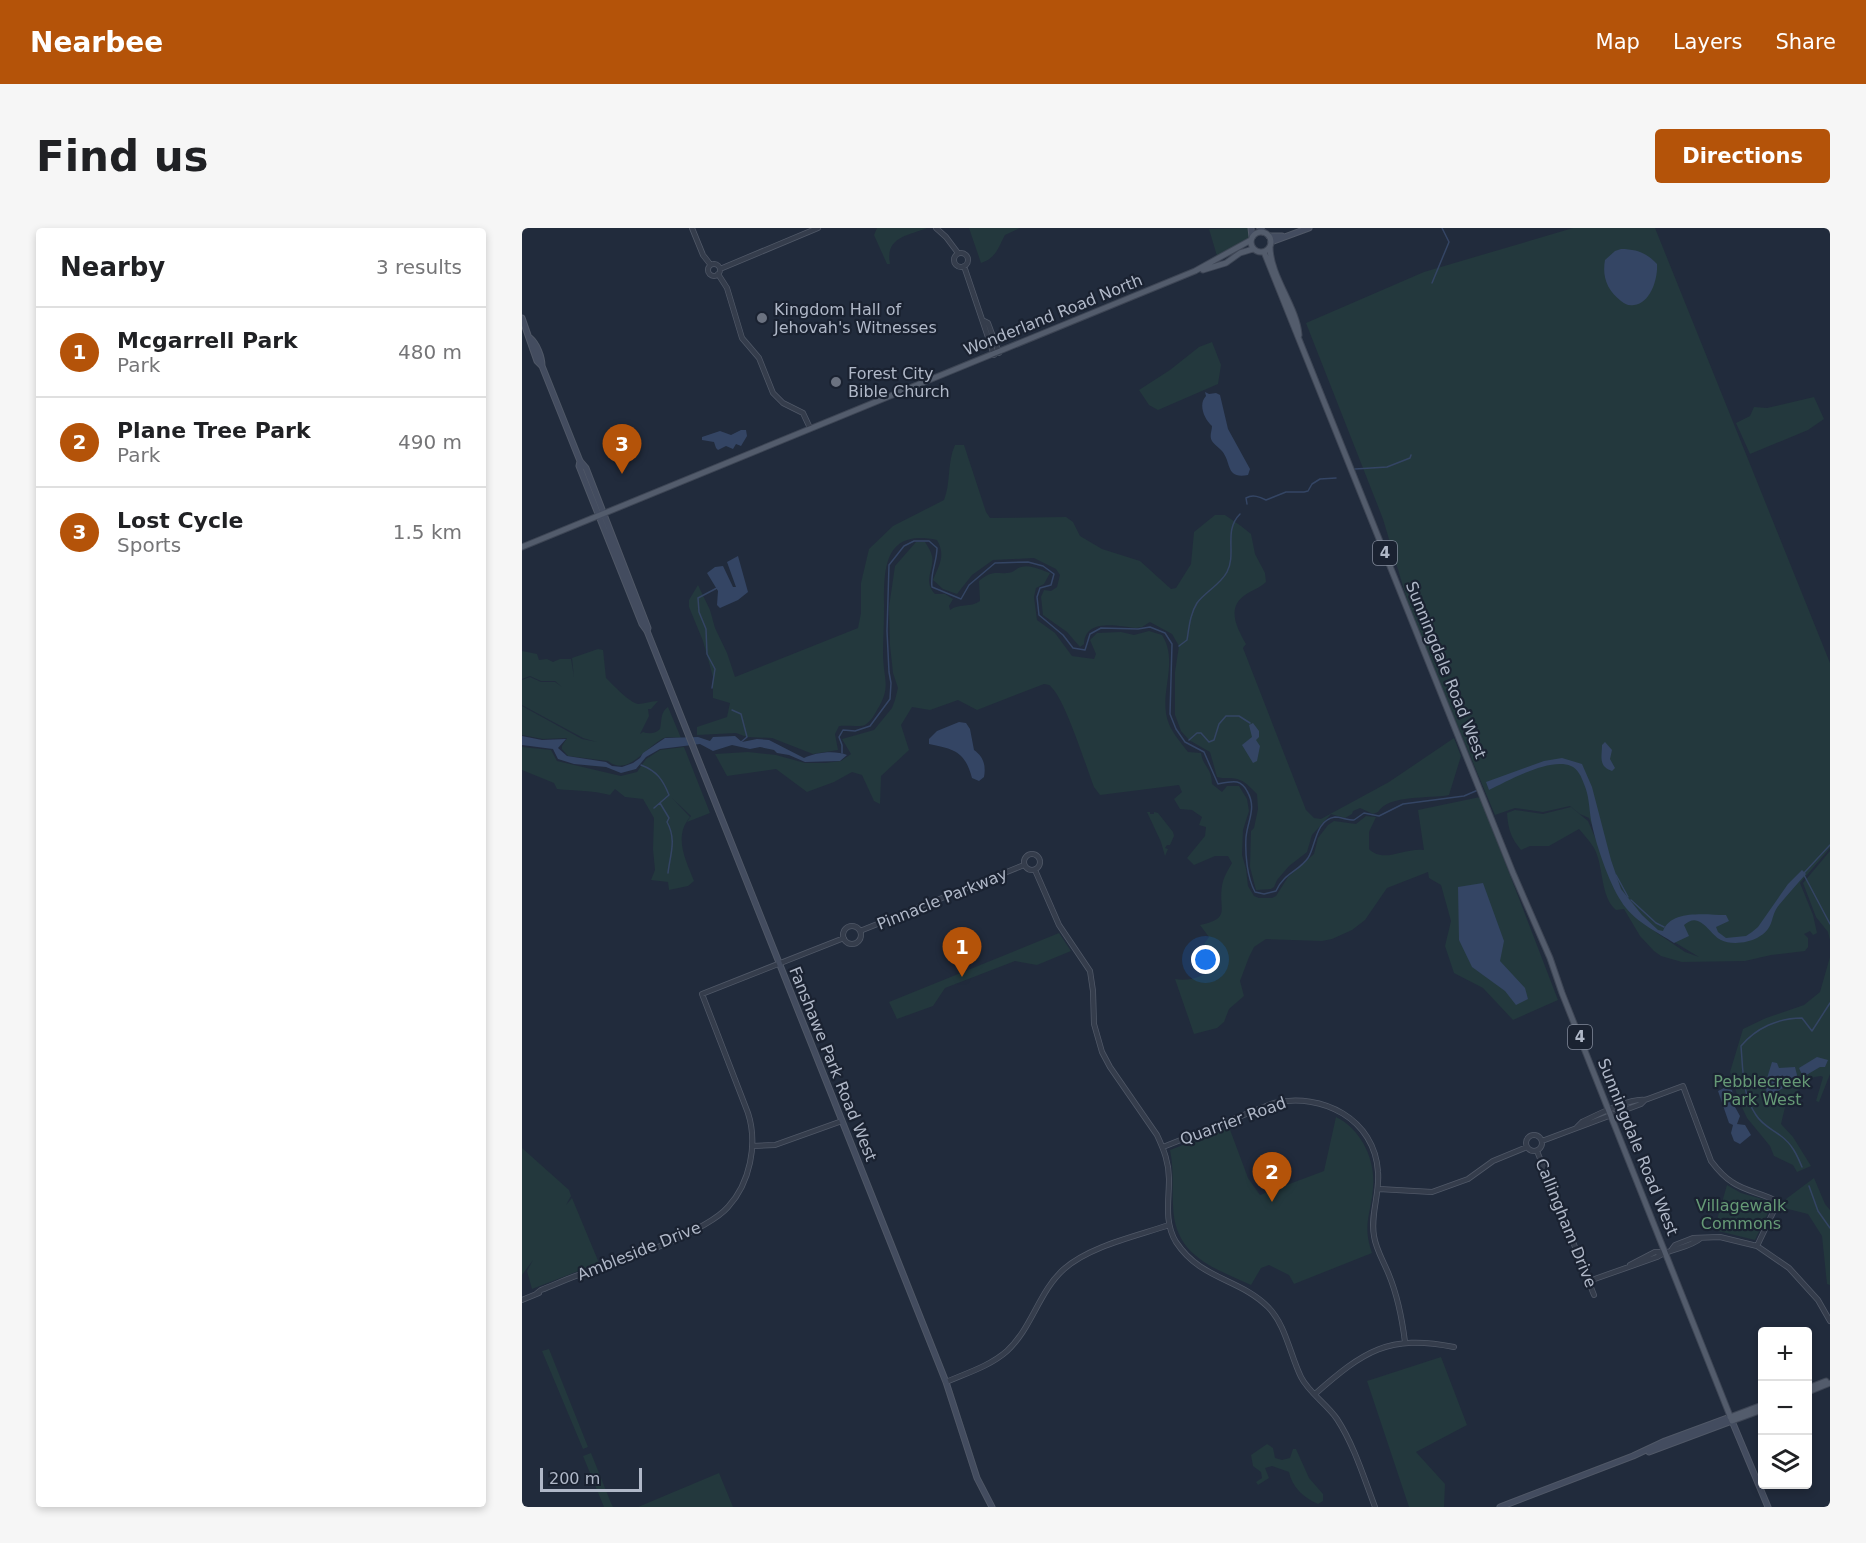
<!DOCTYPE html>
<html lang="en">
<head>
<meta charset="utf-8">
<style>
  :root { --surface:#fff; --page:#f6f6f6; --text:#202124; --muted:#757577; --line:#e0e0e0; --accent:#b45309 }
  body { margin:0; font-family:"DejaVu Sans",sans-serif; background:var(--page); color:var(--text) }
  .controls { position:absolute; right:18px; bottom:18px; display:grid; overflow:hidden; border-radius:6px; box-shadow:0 3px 9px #0003 }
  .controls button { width:54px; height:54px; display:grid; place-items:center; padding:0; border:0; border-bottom:2px solid var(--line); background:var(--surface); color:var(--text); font:30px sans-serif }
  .scale { position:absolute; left:18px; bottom:15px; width:102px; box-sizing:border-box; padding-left:6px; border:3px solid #b0b8c8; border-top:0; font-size:16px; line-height:21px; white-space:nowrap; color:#b0b8c8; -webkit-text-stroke:4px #1a2231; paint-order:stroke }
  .you { position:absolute; left:684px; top:732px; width:21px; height:21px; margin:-15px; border:4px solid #fff; border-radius:50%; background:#1a73e8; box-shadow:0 0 0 9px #1a73e833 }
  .badge { display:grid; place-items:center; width:39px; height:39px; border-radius:50%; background:var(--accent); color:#fff; font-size:20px; font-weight:700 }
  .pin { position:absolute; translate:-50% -50px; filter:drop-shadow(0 2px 3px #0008) }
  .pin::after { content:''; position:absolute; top:32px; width:21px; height:18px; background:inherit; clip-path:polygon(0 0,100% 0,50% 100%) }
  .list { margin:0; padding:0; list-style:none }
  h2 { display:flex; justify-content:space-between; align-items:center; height:78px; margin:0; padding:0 24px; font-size:26px }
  h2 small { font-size:20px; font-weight:400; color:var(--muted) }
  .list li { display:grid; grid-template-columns:39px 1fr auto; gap:18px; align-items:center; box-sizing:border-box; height:90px; padding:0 24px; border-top:2px solid var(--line) }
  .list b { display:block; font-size:22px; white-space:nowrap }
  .list p { margin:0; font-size:20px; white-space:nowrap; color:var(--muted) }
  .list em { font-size:20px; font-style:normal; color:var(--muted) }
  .icon { flex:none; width:33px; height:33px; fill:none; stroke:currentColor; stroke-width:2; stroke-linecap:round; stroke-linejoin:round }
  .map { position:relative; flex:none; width:1308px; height:1279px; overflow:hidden; border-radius:6px }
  header { display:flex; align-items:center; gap:36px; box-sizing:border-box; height:84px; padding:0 30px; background:var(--accent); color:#fff }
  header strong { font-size:28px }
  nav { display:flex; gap:33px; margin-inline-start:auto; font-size:21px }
  .intro { display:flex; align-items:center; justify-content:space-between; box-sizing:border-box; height:144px; padding:0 36px }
  h1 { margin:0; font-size:42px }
  .button { padding:15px 27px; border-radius:6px; background:var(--accent); color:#fff; font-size:21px; font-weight:700 }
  main { display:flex; gap:36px; padding:0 36px }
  aside { flex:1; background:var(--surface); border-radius:6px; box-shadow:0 3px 9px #0003 }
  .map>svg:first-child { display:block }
</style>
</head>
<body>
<header>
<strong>Nearbee</strong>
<nav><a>Map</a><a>Layers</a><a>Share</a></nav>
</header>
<div class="intro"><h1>Find us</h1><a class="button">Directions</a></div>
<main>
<aside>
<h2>Nearby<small>3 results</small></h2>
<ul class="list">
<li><span class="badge">1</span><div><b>Mcgarrell Park</b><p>Park</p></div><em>480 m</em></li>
<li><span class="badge">2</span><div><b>Plane Tree Park</b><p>Park</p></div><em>490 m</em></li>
<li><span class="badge">3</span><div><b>Lost Cycle</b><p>Sports</p></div><em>1.5 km</em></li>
</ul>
</aside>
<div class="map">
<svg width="1308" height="1279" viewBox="0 0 1308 1279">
  <rect width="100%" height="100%" fill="#212b3c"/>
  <!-- green -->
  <path fill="#23383d" d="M355 0H405C385 8 363 9 368 36H365L352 7Z
    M447 0H498L483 7C476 20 474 30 459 35Z
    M728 0 732 12 729 16 695 28 687 1Z
    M1051 0H1133L1308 435V620L1278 655 1291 687 1295 705 1291 707 1288 703 1282 706 1286 710V719L1283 723 1249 727 1223 733 1160 734 1139 728 1132 723 1118 708 1102 681 1094 682C1078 669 1082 638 1072 620 1068 613 1062 607 1057 601L1027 618H1008L999 622C989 610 986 601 985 585L993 582 1021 586 1049 579 1066 593 1099 670 1135 705 1163 724 1177 729 1134 703 1100 669 1067 590 1058 586 1048 578 1021 584 993 580 973 587 891 392 861 291 784 95 902 44Z
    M690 114 699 137 696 156 636 182 627 177 617 162 648 142 677 119Z
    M1292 169 1302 191 1286 202 1228 226 1214 195 1228 188 1232 179 1245 180Z
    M433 217H442L464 284 468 290 544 289 551 294 558 308 580 321 618 333 649 361 654 360 669 336 672 304 693 287H703L719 298 729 306 733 326 743 345 744 354C738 360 730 362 723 367 704 380 715 400 724 416L721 420 784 582 792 590 799 591 867 554 932 510 939 528 927 567C908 571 867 566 856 584L851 586 838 580 831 583 830 586 823 590 809 586 790 607 785 624 767 638 755 652 752 659 749 661 734 662 728 639 729 603 732 600 736 581 735 566C729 560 723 553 715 551 709 549 701 551 695 549L688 524 667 512 659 503 653 487V444L657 418 650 406 628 394 620 399 614 400C596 398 563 390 562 416L558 419 545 404 521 387 519 369 522 362 529 363 535 359 538 347 534 341 512 330 471 332 450 347 435 366 421 361 411 352C417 338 424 327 415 312 359 300 362 345 362 384 362 398 361 411 361 425 361 451 370 458 355 482 352 488 349 493 343 497 340 499 323 497 317 498L313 506 316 522 291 526 250 510 225 509 214 505 175 507V499L205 489 208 475 191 470V449L181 413 167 379V372L176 357 188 382 193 400 205 425 213 449 336 400 339 385V355L347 321 371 298 422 272C429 255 425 234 433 217Z
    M394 314H403C406 319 409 323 410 328 413 341 400 352 413 366H423L431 371 427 378 428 382C436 375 449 380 458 373L457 353C473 340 475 348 490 344 493 343 495 340 499 339 508 336 519 342 528 345L522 356 514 360 512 369 515 392 533 405 550 428 572 431 574 426 568 412 575 405 599 404 612 407 627 403 640 407C658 435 635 467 647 496 651 506 660 516 666 524L679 525C681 539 690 540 690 556L700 564 705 558H717L725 571 727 583 721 602 720 627 724 641 726 658 732 668 737 670H750L754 668 766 649 792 626 796 610 806 597 812 593 834 596 844 588 854 589 847 604V621C862 636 883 619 902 622L896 582 958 569 1036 772 991 792 961 760 932 745 923 718 929 693 919 657 907 650 906 644 865 660 843 692 830 702 810 711 800 713 744 711 732 719 727 729 718 753 722 768 707 781 702 794 695 800 672 806 653 751C667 754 685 748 694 737L689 723 682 716 687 709 678 697C710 690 696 682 700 658 701 650 706 642 710 635L706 628H693L672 637 665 630 683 608 684 599 677 597 680 589 670 582 658 581 652 571 660 564 657 557 578 567 572 559C564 538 543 472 530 460 527 456 527 457 522 456L455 482 436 472 408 482 390 479 379 497 387 522 359 548 358 576 352 573 340 547 330 544 312 554 285 564 254 541 205 548 193 526 226 524 254 527 283 535H303L319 533 329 526 320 511 352 502 370 480 373 472 376 460 371 445 368 417 367 379 373 338Z
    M76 421 81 422 84 450C90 456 108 475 116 476 122 476 129 473 136 473L129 481H126L127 488 118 506 121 504C127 506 133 506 138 501 140 493 138 484 146 479L159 510C153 510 145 508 140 511 124 519 106 549 86 533L46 528 40 521V518L45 510 21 511 0 507V478L60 511 75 514 61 510 0 477V452L8 449 19 454H33L40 459 33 453H19L8 448 0 451V423L15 426 17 432 25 431 31 434 38 431H49L52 449 50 430Z
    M0 519 29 522 35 533 99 548 115 544 124 531 138 522 162 519 188 585 165 594 169 588 150 570 168 589C151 609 164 632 172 653L166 658 147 662 146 654 129 652 133 642 131 621 132 590 121 571 103 569 93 561 88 567C70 562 53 563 35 561L32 555 0 542Z
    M625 584H628V586H632V584L636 585 651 604 652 608 648 617H645L643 620 646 621 643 628 639 614Z
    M1308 623V712L1306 704 1294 689 1281 655Z
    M537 705 549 723 515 737 493 733 423 760 411 778 375 791 367 774Z
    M1308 729V846L1297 874 1294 873 1301 849 1299 848 1292 849 1265 871 1259 896 1271 909 1289 938 1275 944 1271 937 1252 928 1248 918 1225 890 1217 873 1208 844 1221 801 1244 790 1282 777 1298 764Z
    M814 889C839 901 854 932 851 960 849 988 840 995 850 1025L772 1056 767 1047 747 1037 739 1040 729 1057C690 1039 652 1028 651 977 650 958 652 941 648 922L707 899 726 950 738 967 802 943Z
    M0 920 47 962 49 968 44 977 50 970 77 1035 10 1061 5 1043 11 1032 0 1047Z
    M1292 950 1303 976 1308 982V1057L1305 1056 1300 1008 1286 986 1262 980 1264 971Z
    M1205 957 1219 965 1251 974 1233 1012 1192 1002Z
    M27 1121 66 1219 61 1221 20 1123Z
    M919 1129 945 1197 894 1224 923 1256 922 1279H887L845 1153Z
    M745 1216 751 1220 753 1230 760 1232 768 1230 771 1221H774L787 1250 801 1266V1273L796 1276C782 1270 770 1259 767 1244L750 1238 743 1240 747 1250 736 1257 734 1254 740 1250 739 1244 731 1238 729 1227Z
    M69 1225 89 1275 91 1279H82L61 1228Z
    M197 1245 211 1279H116Z"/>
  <!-- water -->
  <path fill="#344564" d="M1099 21C1114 21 1125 25 1135 36 1136 50 1129 75 1112 77 1106 78 1103 76 1099 73 1085 62 1080 49 1083 32L1093 23Z
    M683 164 687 166 694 165 698 167 706 201 728 241 726 247C703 251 710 235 700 223 697 220 692 216 690 213 687 208 690 203 690 198 682 191 676 176 684 168Z
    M219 202H224L225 208 219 218 214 216 211 221 204 218 196 222 194 220 192 214 180 212V209L198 203 209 207Z
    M216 328 226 364 216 372 198 380 195 377 196 363 185 345 193 339 201 338 211 359H214L205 334Z
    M437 494 444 495 448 501 452 522C462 529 464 538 462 549L457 553 450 550C443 524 433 521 407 516V511L415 503Z
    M731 495 737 503V509L734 512 738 518 735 533 731 535 720 517 730 509 727 497Z
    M0 508 20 512 44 511 36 520 45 528 84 534 90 538 100 539 111 535 118 530 121 525 143 510 176 509 188 513 191 509 213 508 220 514 235 511 247 512 282 530C293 524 314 522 325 527L318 533 283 534 267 527 255 525 252 522 238 519 228 521 210 517 191 523 178 516 138 521 124 529 114 541 99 545 84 539 52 536 36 531 31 521 0 517Z
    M1083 514 1090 522 1088 531 1093 540 1090 543C1076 538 1080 529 1080 517Z
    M1040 530 1060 536 1070 559 1089 632 1099 661 1120 687 1136 702 1141 703C1149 681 1185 687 1204 687L1207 693 1194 699 1196 704 1204 710 1224 708 1230 704 1236 699 1266 656 1280 642 1284 646C1275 656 1266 666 1257 677 1247 689 1254 700 1235 710 1226 715 1208 717 1199 712 1187 706 1178 682 1162 697L1167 708 1152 715C1134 703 1111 693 1099 673 1087 655 1073 614 1069 592 1067 579 1067 567 1062 556 1059 548 1056 541 1049 538 1028 529 986 553 967 562L964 554 1022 533Z
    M961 655 982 713 978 733 1003 760 1006 771 994 777 983 763 950 739 937 712 936 659Z
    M1295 829 1306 832 1303 839H1298L1281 849 1277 840Z
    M1250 834 1255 835 1257 840 1273 839 1276 851 1251 866 1245 865 1243 857Z
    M1202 860 1210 862 1213 879 1218 888 1215 896 1223 897 1229 907 1218 916 1212 913 1209 905 1211 897 1207 895 1196 863Z"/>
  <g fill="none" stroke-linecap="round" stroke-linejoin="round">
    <!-- stream -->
    <path stroke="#344564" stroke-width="1.5" d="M910 55 927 14 920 0
      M833 241 865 239 888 230 889 227
      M725 276 724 270C731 266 738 269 744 272L764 264H782L786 263 790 256 798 251 814 250
      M657 418 665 412C667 400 668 386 675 375 683 364 698 357 705 344 715 325 701 303 718 286
      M190 460 193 441 185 426 184 401 177 384 176 370 195 360
      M210 482 219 486 225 509 219 514
      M667 512 675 505H679L687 514 692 512 697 496 704 488H717L728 495
      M320 525V517L317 509 321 502 333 503 348 498 368 471 369 455 367 444 365 403 367 337 382 318 392 313H407L415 320C415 334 408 345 410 359L439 371 447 357 473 335 506 334 521 338 532 346 529 357 518 360 515 369 517 387 541 407 551 420 563 422 568 406 579 400 616 401 628 399 643 405 650 416 648 486 654 501 663 514 682 524 696 556C701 555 709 553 715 554 719 555 723 559 725 563 735 580 726 591 724 609 723 626 725 649 733 664L742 666 754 663C761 646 777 643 786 630 794 618 793 592 813 589 818 589 826 592 832 592L842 585 857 588 881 576 942 568 956 562
      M119 537C135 543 141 552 147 567L132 580
      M138 575 147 590 145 594C155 612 148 627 146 645
      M1282 645 1308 617
      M1094 647 1106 669
      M1282 647 1308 696
      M1109 672 1134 695 1142 699
      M1280 939C1275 927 1270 916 1259 908 1250 901 1240 897 1234 887 1220 867 1221 841 1219 818 1234 800 1256 790 1280 790L1290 803 1308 775
      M1287 958 1296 983 1308 1000"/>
    <!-- tertiary casing -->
    <g stroke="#505867" stroke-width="6">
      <path id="tertiary" d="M170 0 181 27 188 36
        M414 0 424 9 436 25
        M432 32a7 7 0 1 1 14 0a7 7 0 1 1-14 0Z
        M186 42a6 6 0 1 1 12 0a6 6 0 1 1-12 0Z
        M442 38 472 127
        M198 41 296 0
        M196 46 205 60 220 110 237 130 251 165 261 175 281 185 288 200
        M462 93 466 95 477 125
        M502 634a8 8 0 1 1 16 0a8 8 0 1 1-16 0Z
        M513 642 537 697 568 743 571 763 572 796 580 824 588 839 635 907C642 922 647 935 647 951 647 973 642 994 654 1014 679 1052 717 1050 746 1079 764 1097 768 1127 779 1149 787 1165 805 1176 815 1191 832 1217 842 1250 853 1279
        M321 707a9 9 0 1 1 18 0a9 9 0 1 1-18 0Z
        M338 703 502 637
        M1055 899 1060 894C1075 887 1107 870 1123 872L1161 858 1189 933C1195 941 1202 949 1210 954 1224 964 1242 965 1256 974L1235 1018
        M1004 915a8 8 0 1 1 16 0a8 8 0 1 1-16 0Z
        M1020 913 1119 876 1123 872
        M230 918 253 917 320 893
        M641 919 752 875C800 864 853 891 856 944 858 966 848 987 852 1008 854 1022 862 1034 867 1047 876 1069 880 1090 883 1114
        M1015 923 1072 1067
        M857 961 910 964 946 951 971 933 1005 919
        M1150 1021 1153 1017 1171 1010 1198 1009 1235 1018 1267 1040 1296 1072 1308 1093
        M1108 1037 1133 1024H1141
        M1067 1053 1135 1029C1149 1020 1166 1021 1179 1010
        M14 1066 19 1062C35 1056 50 1048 66 1044 97 1036 185 1003 206 979 228 955 236 916 226 885L180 766 322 710
        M0 1072 17 1065
        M424 1154C445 1145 468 1138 485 1123 510 1100 517 1063 542 1041 568 1018 615 1008 647 997
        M793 1166C842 1123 866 1106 932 1119"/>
    </g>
    <!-- secondary casing -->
    <g stroke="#505867" stroke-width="7">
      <path id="secondary" d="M729 0 730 9
        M738 0 741 4
        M747 8H760
        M749 14 787 0
        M0 90 15 133 20 138
        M8 110C15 116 20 129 20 138L58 233 64 240 126 400 125 403
        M58 233 57 238 120 396 125 403 424 1154 455 1250 470 1279
        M1127 1224 1210 1193 1246 1279
        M978 1279 1111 1228 1143 1213 1208 1189"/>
    </g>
    <!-- primary casing -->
    <g stroke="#3e4655" stroke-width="7">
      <path id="primary" d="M729 14a10 10 0 1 1 20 0a10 10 0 1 1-20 0Z
        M748 19C748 48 775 79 777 107
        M742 24 991 645 1028 730 1040 765 1210 1193 1240 1182
        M681 42 704 35 718 25 731 21
        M0 319 673 43 729 12
        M1286 1160 1304 1153
        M1286 1164 1308 1155
        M1208 1189 1240 1177"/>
    </g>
    <!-- tertiary -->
    <use href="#tertiary" stroke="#353d4c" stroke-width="4.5"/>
    <!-- secondary -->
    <use href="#secondary" stroke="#434c5f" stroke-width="5"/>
    <!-- primary -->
    <use href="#primary" stroke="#535c6c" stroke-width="5"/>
  </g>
  <!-- markers -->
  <g fill="#6b7280" stroke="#1a2231" stroke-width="2">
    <circle cx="240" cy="90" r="6"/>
    <circle cx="314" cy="154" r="6"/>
  </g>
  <g text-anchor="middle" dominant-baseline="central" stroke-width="4.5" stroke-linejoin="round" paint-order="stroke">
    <!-- shield labels -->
    <g fill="#1a2231" stroke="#838b9b" stroke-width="1.5">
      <rect x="851" y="313" width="24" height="24" rx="4.5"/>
      <rect x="1046" y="797" width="24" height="24" rx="4.5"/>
    </g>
    <g font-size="15" font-weight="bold" fill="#b0b8c8">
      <text x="863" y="325">4</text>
      <text x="1058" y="809">4</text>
    </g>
    <!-- poi labels -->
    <g font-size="16" fill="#b0b8c8" stroke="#1a2231" text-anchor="start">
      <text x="252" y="81">Kingdom Hall of<tspan x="252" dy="18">Jehovah's Witnesses</tspan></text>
      <text x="326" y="145">Forest City<tspan x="326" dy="18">Bible Church</tspan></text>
    </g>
    <!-- street labels -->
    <g font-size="16" fill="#b0b8c8" stroke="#1a2231">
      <text transform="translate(531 87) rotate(-22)">Wonderland Road North</text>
      <text transform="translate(924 442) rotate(68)">Sunningdale Road West</text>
      <text transform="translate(420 671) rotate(-22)">Pinnacle Parkway</text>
      <text transform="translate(311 836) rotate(68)">Fanshawe Park Road West</text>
      <text transform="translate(711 893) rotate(-20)">Quarrier Road</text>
      <text transform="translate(1116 919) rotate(68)">Sunningdale Road West</text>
      <text transform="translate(1044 995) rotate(68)">Callingham Drive</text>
      <text transform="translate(117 1023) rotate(-22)">Ambleside Drive</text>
    </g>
    <!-- park labels -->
    <g font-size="16" fill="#669a76" stroke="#1a2231">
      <text x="1240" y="853">Pebblecreek<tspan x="1240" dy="18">Park West</tspan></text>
      <text x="1219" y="977">Villagewalk<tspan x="1219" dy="18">Commons</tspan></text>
    </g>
  </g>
</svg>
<div class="controls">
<button>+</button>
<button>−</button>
<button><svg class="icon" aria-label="layers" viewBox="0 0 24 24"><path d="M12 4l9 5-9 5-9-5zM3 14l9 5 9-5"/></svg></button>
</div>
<div class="scale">200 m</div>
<div class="you"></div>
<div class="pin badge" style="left:440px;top:749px">1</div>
<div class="pin badge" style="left:750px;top:974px">2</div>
<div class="pin badge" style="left:100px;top:246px">3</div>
</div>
</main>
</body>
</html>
